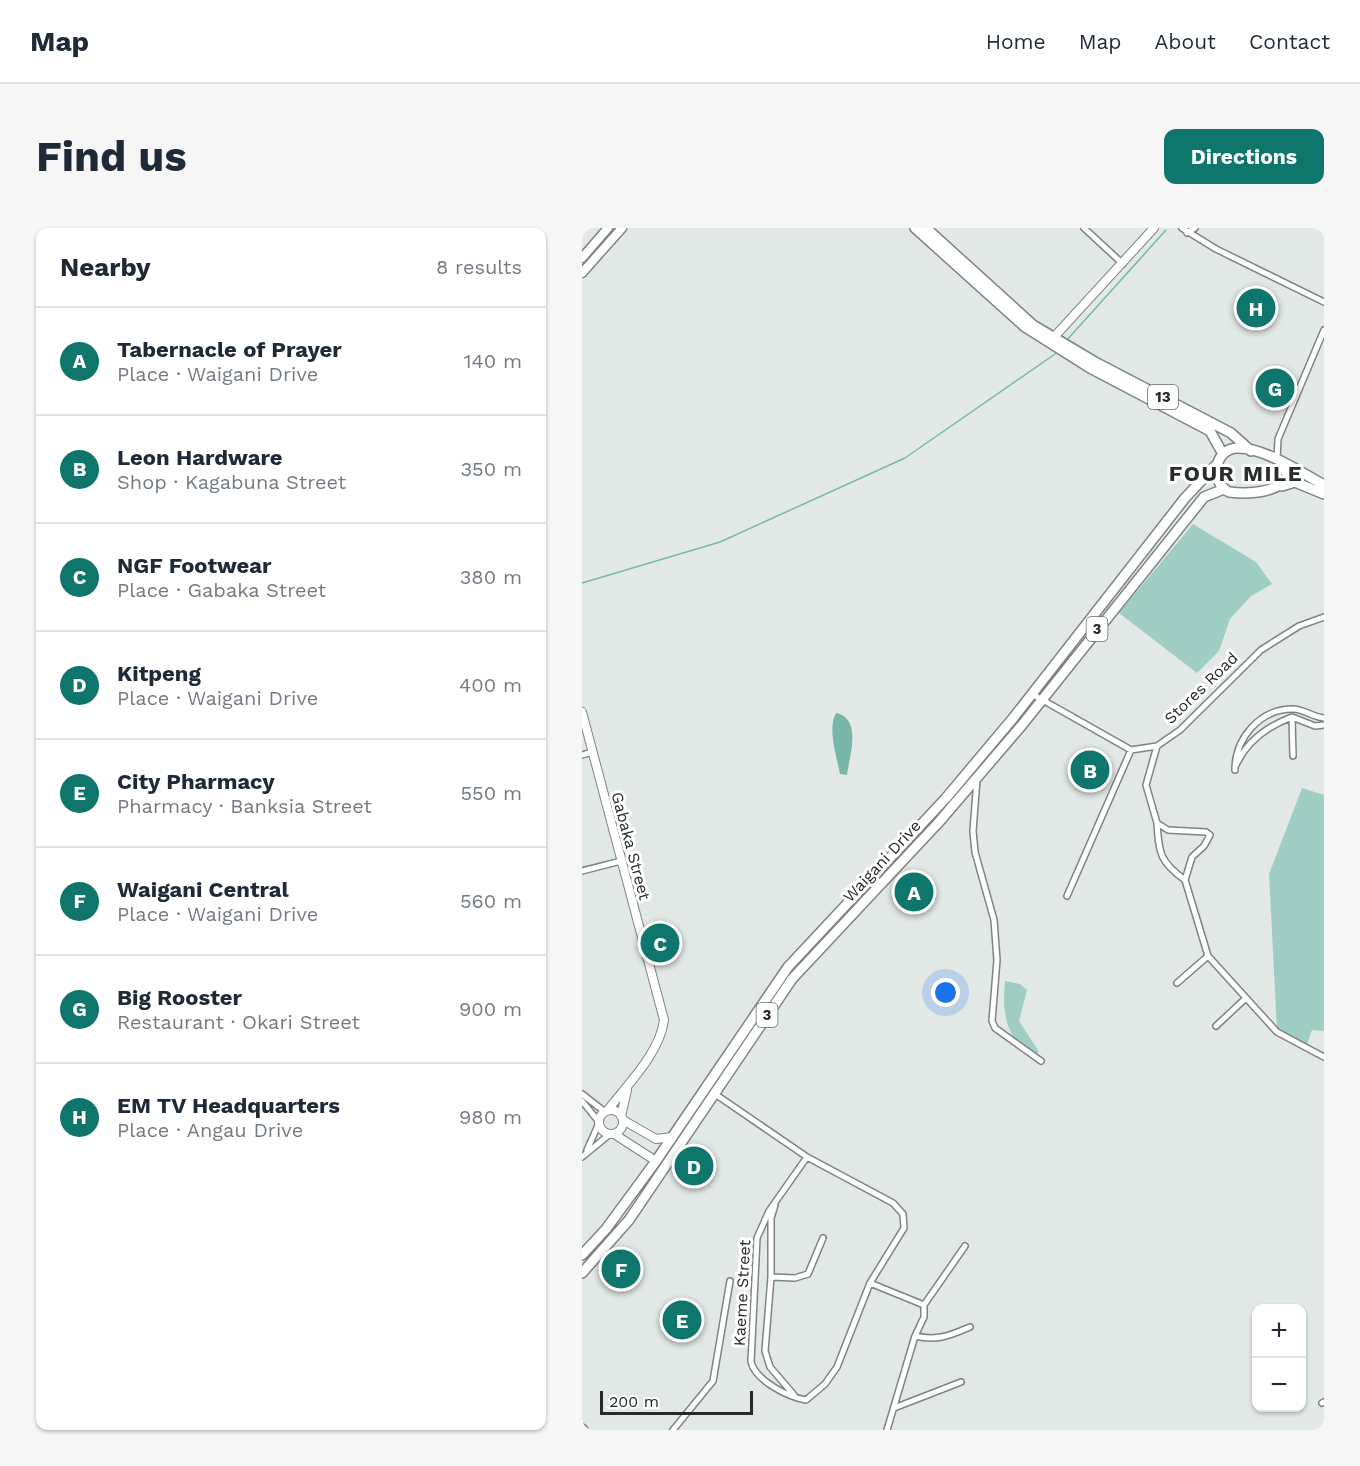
<!DOCTYPE html>
<html lang="en">
<head>
<meta charset="utf-8">
<style>
  :root { --surface:#fff; --page:#f6f6f7; --text:#1f2937; --muted:#747a83; --line:#e0e1e3; --accent:#0f766e }
  body { margin:0; font-family:"Work Sans",sans-serif; background:var(--page); color:var(--text) }
  .controls { position:absolute; right:18px; bottom:18px; display:grid; overflow:hidden; border-radius:12px; box-shadow:0 2px 4px #0004 }
  .controls button { width:54px; height:54px; display:grid; place-items:center; padding:0; border:0; border-bottom:2px solid var(--line); background:var(--surface); color:var(--text); font:30px sans-serif }
  .scale { position:absolute; left:18px; bottom:15px; width:153px; box-sizing:border-box; padding-left:6px; border:3px solid #282a29; border-top:0; font-size:16px; line-height:21px; white-space:nowrap; color:#282a29; -webkit-text-stroke:4px #fff; paint-order:stroke }
  .you { position:absolute; left:364px; top:765px; width:21px; height:21px; margin:-15px; border:4px solid #fff; border-radius:50%; background:#1a73e8; box-shadow:0 0 0 9px #1a73e833 }
  .badge { display:grid; place-items:center; width:39px; height:39px; border-radius:50%; background:var(--accent); color:#fff; font-size:20px; font-weight:700 }
  .pin { position:absolute; translate:-50% -50%; border:3px solid #fff; box-shadow:0 2px 6px #0006 }
  .list { margin:0; padding:0; list-style:none }
  h2 { display:flex; justify-content:space-between; align-items:center; height:78px; margin:0; padding:0 24px; font-size:26px }
  h2 small { font-size:20px; font-weight:400; color:var(--muted) }
  .list li { display:grid; grid-template-columns:39px 1fr auto; gap:18px; align-items:center; box-sizing:border-box; height:108px; padding:0 24px; border-top:2px solid var(--line) }
  .list b { display:block; font-size:22px; white-space:nowrap }
  .list p { margin:0; font-size:20px; white-space:nowrap; color:var(--muted) }
  .list em { font-size:20px; font-style:normal; color:var(--muted) }
  .map { position:relative; flex:none; width:742px; height:1202px; overflow:hidden; border-radius:12px }
  header { display:flex; align-items:center; gap:36px; box-sizing:border-box; height:84px; padding:0 30px; background:var(--surface); border-bottom:2px solid var(--line) }
  header strong { font-size:28px }
  nav { display:flex; gap:33px; margin-inline-start:auto; font-size:21px }
  .intro { display:flex; align-items:center; justify-content:space-between; box-sizing:border-box; height:144px; padding:0 36px }
  h1 { margin:0; font-size:42px }
  .button { padding:15px 27px; border-radius:12px; background:var(--accent); color:#fff; font-size:21px; font-weight:700 }
  main { display:flex; gap:36px; padding:0 36px }
  aside { flex:1; background:var(--surface); border-radius:12px; box-shadow:0 2px 4px #0004 }
  .map>svg:first-child { display:block }
</style>
</head>
<body>
<header>
<strong>Map</strong>
<nav><a>Home</a><a>Map</a><a>About</a><a>Contact</a></nav>
</header>
<div class="intro"><h1>Find us</h1><a class="button">Directions</a></div>
<main>
<aside>
<h2>Nearby<small>8 results</small></h2>
<ul class="list">
<li><span class="badge">A</span><div><b>Tabernacle of Prayer</b><p>Place · Waigani Drive</p></div><em>140 m</em></li>
<li><span class="badge">B</span><div><b>Leon Hardware</b><p>Shop · Kagabuna Street</p></div><em>350 m</em></li>
<li><span class="badge">C</span><div><b>NGF Footwear</b><p>Place · Gabaka Street</p></div><em>380 m</em></li>
<li><span class="badge">D</span><div><b>Kitpeng</b><p>Place · Waigani Drive</p></div><em>400 m</em></li>
<li><span class="badge">E</span><div><b>City Pharmacy</b><p>Pharmacy · Banksia Street</p></div><em>550 m</em></li>
<li><span class="badge">F</span><div><b>Waigani Central</b><p>Place · Waigani Drive</p></div><em>560 m</em></li>
<li><span class="badge">G</span><div><b>Big Rooster</b><p>Restaurant · Okari Street</p></div><em>900 m</em></li>
<li><span class="badge">H</span><div><b>EM TV Headquarters</b><p>Place · Angau Drive</p></div><em>980 m</em></li>
</ul>
</aside>
<div class="map">
<svg width="742" height="1202" viewBox="0 0 742 1202">
  <rect width="100%" height="100%" fill="#e1e8e6"/>
  <!-- green -->
  <path fill="#a0cdc3" d="M611 296 674 334 690 356 669 368 648 391 637 423 615 445 537 385Z
    M720 560 742 567V803L730 802 725 816 695 802 687 646Z
    M423 753 438 756 445 762 437 793 456 822V827C423 815 420 784 423 753Z"/>
  <!-- forest -->
  <path fill="#78b6a9" d="M254 485C281 491 267 528 265 547L258 546C255 529 245 501 254 485Z"/>
  <g fill="none" stroke-linecap="round" stroke-linejoin="round">
    <!-- stream -->
    <path stroke="#78b6a9" stroke-width="1.5" d="M12 25 33 0
      M484 113 584 2
      M0 355 138 314 323 230 476 124"/>
    <!-- street casing -->
    <g stroke="#7e8482" stroke-width="8">
      <path id="street" d="M502 0 541 36
        M600 0 634 21 742 74
        M605 5 613 0
        M695 231 696 211 742 102
        M450 466 549 522 575 518 598 502 679 422 717 398 742 389
        M710 489 711 528
        M575 518 564 557 575 595 586 602 624 604 628 607 622 618 610 629 603 652 626 728 695 804 742 829
        M0 527 10 524
        M654 537C665 513 686 498 710 489L733 498 742 497
        M653 542C653 511 677 481 711 481 721 481 731 489 742 490
        M395 551 391 603 393 624 412 692 415 732 410 793 413 800 459 833
        M575 595C577 626 578 634 603 652
        M0 643 39 633
        M485 668 549 522
        M595 755 626 728
        M634 798 664 770
        M0 866 23 884
        M133 866 225 929 311 975 321 986 322 1000 288 1055 255 1139 243 1156 224 1172C206 1169 174 1153 169 1134L175 1010 187 983 225 929
        M0 873 17 894
        M5 922 17 895
        M0 929 28 906
        M193 977 189 990V1049L183 1123 188 1139 212 1167
        M189 1049 213 1050 226 1046 241 1010
        M288 1055 342 1077
        M333 1108C355 1113 367 1108 388 1099
        M740 1175 742 1174
        M312 1180 379 1154
        M91 1202 131 1153 148 1053
        M305 1202 333 1108 342 1089V1077L383 1018"/>
    </g>
    <!-- secondary casing -->
    <g stroke="#7e8482" stroke-width="10">
      <path id="secondary" d="M472 109 572 0
        M0 484 82 792C78 825 45 857 25 883
        M17 894a12 12 0 1 1 24 0a12 12 0 1 1-24 0Z
        M39 888 45 862
        M41 892 74 911 90 909
        M32 906 74 933"/>
    </g>
    <!-- primary casing -->
    <g stroke="#7e8482" stroke-width="11">
      <path id="primary" d="M0 30 26 0
        M0 45 40 0"/>
    </g>
    <!-- highway casing -->
    <g stroke="#7e8482" stroke-width="12">
      <path id="highway" d="M333 0 443 99 508 140 628 203 641 226
        M344 0 451 97 513 134 649 205 669 223
        M699 233 706 248C696 266 665 266 647 264 627 254 632 220 656 220 683 220 718 244 742 257
        M700 258 713 254 742 266
        M0 1027 24 1001 74 933 206 739 364 570 432 489 603 270 635 236
        M0 1045 47 992 210 751 357 594 440 497 622 269 642 261
        M0 1201 1 1202"/>
    </g>
    <!-- street -->
    <use href="#street" stroke="#fff" stroke-width="5"/>
    <!-- secondary -->
    <use href="#secondary" stroke="#fff" stroke-width="8"/>
    <!-- primary -->
    <use href="#primary" stroke="#fff" stroke-width="8"/>
    <!-- highway -->
    <use href="#highway" stroke="#fff" stroke-width="9"/>
  </g>
  <g text-anchor="middle" dominant-baseline="central" stroke-width="6" stroke-linejoin="round" paint-order="stroke">
    <!-- shield labels -->
    <g fill="#fff" stroke="#686a69" stroke-width="1.5">
      <rect x="566" y="157" width="30" height="24" rx="4.5"/>
      <rect x="504.5" y="389" width="21" height="24" rx="4.5"/>
      <rect x="174.5" y="775" width="21" height="24" rx="4.5"/>
    </g>
    <g font-size="15" font-weight="bold" fill="#282a29">
      <text x="581" y="169">13</text>
      <text x="515" y="401">3</text>
      <text x="185" y="787">3</text>
    </g>
    <!-- street labels -->
    <g font-size="16" fill="#282a29" stroke="#fff">
      <text transform="translate(619 460) rotate(-44)">Stores Road</text>
      <text transform="translate(49 618) rotate(75)">Gabaka Street</text>
      <text transform="translate(300 633) rotate(-47)">Waigani Drive</text>
      <text transform="translate(160 1065) rotate(-87)">Kaeme Street</text>
    </g>
    <!-- district labels -->
    <g font-size="22" font-weight="bold" letter-spacing="1.5" fill="#292e2d" stroke="#fff">
      <text x="654" y="245">FOUR MILE</text>
    </g>
  </g>
</svg>
<div class="controls">
<button>+</button>
<button>−</button>
</div>
<div class="scale">200 m</div>
<div class="you"></div>
<div class="pin badge" style="left:332px;top:664px">A</div>
<div class="pin badge" style="left:508px;top:542px">B</div>
<div class="pin badge" style="left:78px;top:715px">C</div>
<div class="pin badge" style="left:112px;top:938px">D</div>
<div class="pin badge" style="left:100px;top:1092px">E</div>
<div class="pin badge" style="left:39px;top:1041px">F</div>
<div class="pin badge" style="left:693px;top:160px">G</div>
<div class="pin badge" style="left:674px;top:80px">H</div>
</div>
</main>
</body>
</html>
